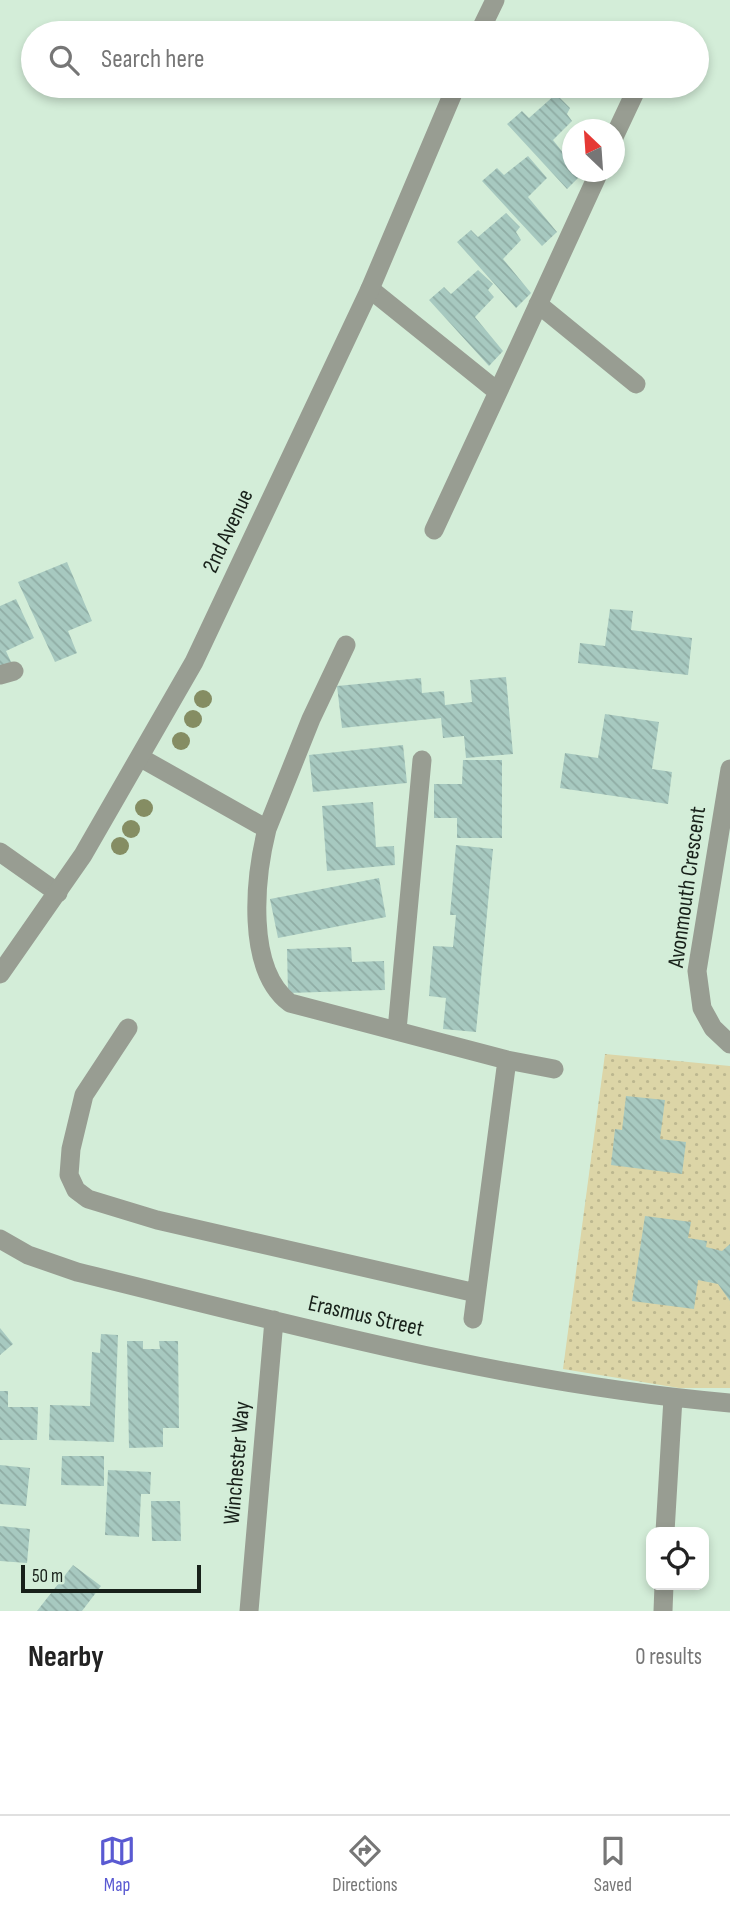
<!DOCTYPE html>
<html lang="en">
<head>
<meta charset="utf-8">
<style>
  :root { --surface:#fff; --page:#f6f6f6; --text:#222; --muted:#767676; --line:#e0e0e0; --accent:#5a5ad2 }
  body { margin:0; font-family:"Sofia Sans Condensed",sans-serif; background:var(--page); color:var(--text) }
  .controls { position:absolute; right:21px; bottom:21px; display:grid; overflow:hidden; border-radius:14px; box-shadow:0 4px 10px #0003 }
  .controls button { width:63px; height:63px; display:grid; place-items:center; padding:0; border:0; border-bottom:2px solid var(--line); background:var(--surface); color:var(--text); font:35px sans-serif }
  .compass { position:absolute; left:562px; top:119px; width:63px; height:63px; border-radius:50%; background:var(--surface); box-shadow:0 4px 10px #0003; rotate:335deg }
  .scale { position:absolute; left:21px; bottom:18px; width:180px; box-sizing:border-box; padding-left:7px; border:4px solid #18211a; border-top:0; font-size:19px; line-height:24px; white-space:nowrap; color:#18211a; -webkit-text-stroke:5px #d3edd8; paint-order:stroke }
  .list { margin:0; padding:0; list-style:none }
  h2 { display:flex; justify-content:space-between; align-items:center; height:91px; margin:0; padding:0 28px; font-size:30px }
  h2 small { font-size:23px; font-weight:400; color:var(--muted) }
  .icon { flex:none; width:38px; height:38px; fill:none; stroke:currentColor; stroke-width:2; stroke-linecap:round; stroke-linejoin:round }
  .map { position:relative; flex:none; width:730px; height:1611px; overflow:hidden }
  .search { position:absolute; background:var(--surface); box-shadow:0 4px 10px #0003; left:21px; right:21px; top:21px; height:77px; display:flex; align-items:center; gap:18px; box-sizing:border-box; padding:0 24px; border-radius:38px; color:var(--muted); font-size:26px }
  .sheet { height:203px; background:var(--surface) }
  nav { display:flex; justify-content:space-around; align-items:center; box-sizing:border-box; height:98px; border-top:2px solid var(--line); background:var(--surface); font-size:19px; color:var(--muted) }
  nav a { display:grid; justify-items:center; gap:4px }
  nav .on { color:var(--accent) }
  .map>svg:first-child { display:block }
</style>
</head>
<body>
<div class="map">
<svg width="730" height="1611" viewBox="0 0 730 1611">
  <defs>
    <pattern id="grass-dots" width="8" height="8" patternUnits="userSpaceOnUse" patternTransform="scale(1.75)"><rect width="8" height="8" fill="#dcd5a7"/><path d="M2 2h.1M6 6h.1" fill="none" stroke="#bcb78f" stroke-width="1.8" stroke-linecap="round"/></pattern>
    <pattern id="building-back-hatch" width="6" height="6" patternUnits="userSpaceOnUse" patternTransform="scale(1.75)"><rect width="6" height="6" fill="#a7c9c0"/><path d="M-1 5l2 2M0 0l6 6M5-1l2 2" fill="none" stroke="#8faca4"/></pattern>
  </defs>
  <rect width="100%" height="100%" fill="#d3edd8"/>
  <!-- grass -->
  <path fill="url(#grass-dots)" d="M605 1054 730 1066V1388H679L563 1369Z"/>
  <!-- building -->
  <path fill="url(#building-back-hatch)" d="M556 94 570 108 567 114 572 121 553 140 572 164V172L581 175 567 189 507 124 522 111 529 118Z
    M528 156 547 178 528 197 557 232 542 246 482 181 497 168 504 175Z
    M506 213 520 227 516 232 521 240 503 259 531 293 516 308 457 242 471 230 478 237Z
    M478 270 493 284 488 290 494 297 475 317 503 351 489 366 429 300 444 287 451 294Z
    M67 562 92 621 68 631 77 653 55 662 18 582Z
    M16 599 34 638 6 651 11 662 0 667V606Z
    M610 609 633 611 631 630 692 638 688 675 578 663 580 643 605 646Z
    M506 677 513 754 466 758 464 736 443 738 441 718 342 728 337 686 421 678 422 693 444 691 445 705 472 702 470 680Z
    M605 714 659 722 652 769 672 772 668 804 560 788 565 753 598 758Z
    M403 745 407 783 313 792 309 755Z
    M463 760H502V838H457V818H434V784H462Z
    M373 802 376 847 394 846 395 865 327 871 322 806Z
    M456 845 493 849 476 1032 443 1029 446 998 429 996 433 946 453 947 456 915H450Z
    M379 878 386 917 278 938 270 899Z
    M351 947 352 962 384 961 385 990 288 993 287 949Z
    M626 1096 665 1100 660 1139 686 1142 682 1174 611 1165 615 1129 622 1130Z
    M645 1216 691 1222 688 1238 707 1241 706 1247 722 1251 730 1244V1301L718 1284 698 1280 694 1309 632 1301Z
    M0 1328 13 1344 0 1355Z
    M101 1334 118 1335 114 1442 49 1440 50 1405 90 1406 92 1352 100 1353Z
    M127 1341H143V1349H160L159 1341H178L179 1428H163V1447L129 1448Z
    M0 1391H8V1407H38L37 1440H0Z
    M62 1456H104V1486L61 1485Z
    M0 1465 30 1468 26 1506 0 1504Z
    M108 1470 151 1472 150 1494H141L139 1537 105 1535Z
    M151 1501H180L181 1541H152Z
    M0 1526 30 1529 27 1563 0 1561Z
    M73 1565 101 1586 82 1611H37Z"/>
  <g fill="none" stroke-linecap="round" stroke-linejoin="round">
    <!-- minor -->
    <path stroke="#989d92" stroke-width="19" d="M614 137 638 86
      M370 289 498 392 599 172
      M538 304 636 384
      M434 530 498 392
      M0 675 14 671
      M141 758 267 829C255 877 245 969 290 1003L507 1060 554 1069
      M730 769 697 971 702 1008 713 1028 730 1044
      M267 829 311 719 346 645
      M0 852 58 893
      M128 1028 84 1095 71 1149 69 1175 76 1190 88 1199 157 1220 476 1293
      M397 1030 422 760
      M0 1239 28 1255 77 1272C293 1325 508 1384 730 1403
      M473 1319 507 1060
      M665 1532 673 1398
      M249 1611 274 1320
      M663 1611 664 1585"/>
    <!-- tertiary -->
    <path stroke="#989d92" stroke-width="19" d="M479 33 495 0
      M0 974 83 855 194 662 370 289 456 86"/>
  </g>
  <!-- trees -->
  <g fill="#858d63">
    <circle cx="203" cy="699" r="9"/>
    <circle cx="193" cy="719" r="9"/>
    <circle cx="181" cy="741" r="9"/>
    <circle cx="144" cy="808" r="9"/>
    <circle cx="131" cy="829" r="9"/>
    <circle cx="120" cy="846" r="9"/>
  </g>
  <g text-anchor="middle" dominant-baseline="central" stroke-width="5" stroke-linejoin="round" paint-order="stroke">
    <!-- street labels -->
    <g font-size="23" fill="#18211a" stroke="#d3edd8">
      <text transform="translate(228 531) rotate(-65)">2nd Avenue</text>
      <text transform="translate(687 887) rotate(-82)">Avonmouth Crescent</text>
      <text transform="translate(366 1316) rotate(13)">Erasmus Street</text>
      <text transform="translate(237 1463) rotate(-85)">Winchester Way</text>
    </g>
  </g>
</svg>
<div class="controls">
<button><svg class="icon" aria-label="locate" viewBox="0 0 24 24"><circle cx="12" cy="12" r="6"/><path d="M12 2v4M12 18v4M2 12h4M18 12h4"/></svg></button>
</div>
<svg class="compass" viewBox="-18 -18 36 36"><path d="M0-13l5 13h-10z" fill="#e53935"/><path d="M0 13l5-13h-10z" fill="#767676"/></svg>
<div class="scale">50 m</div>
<div class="search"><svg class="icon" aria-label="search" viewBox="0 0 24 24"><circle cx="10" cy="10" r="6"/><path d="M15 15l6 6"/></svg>Search here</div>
</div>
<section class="sheet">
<h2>Nearby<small>0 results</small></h2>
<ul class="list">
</ul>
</section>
<nav>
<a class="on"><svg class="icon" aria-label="map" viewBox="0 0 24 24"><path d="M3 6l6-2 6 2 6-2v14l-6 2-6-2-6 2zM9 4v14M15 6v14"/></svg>Map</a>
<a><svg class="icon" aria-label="directions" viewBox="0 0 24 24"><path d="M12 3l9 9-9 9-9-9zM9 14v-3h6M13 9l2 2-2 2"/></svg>Directions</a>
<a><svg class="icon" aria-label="saved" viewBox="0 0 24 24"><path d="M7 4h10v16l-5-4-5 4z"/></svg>Saved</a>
</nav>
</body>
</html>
